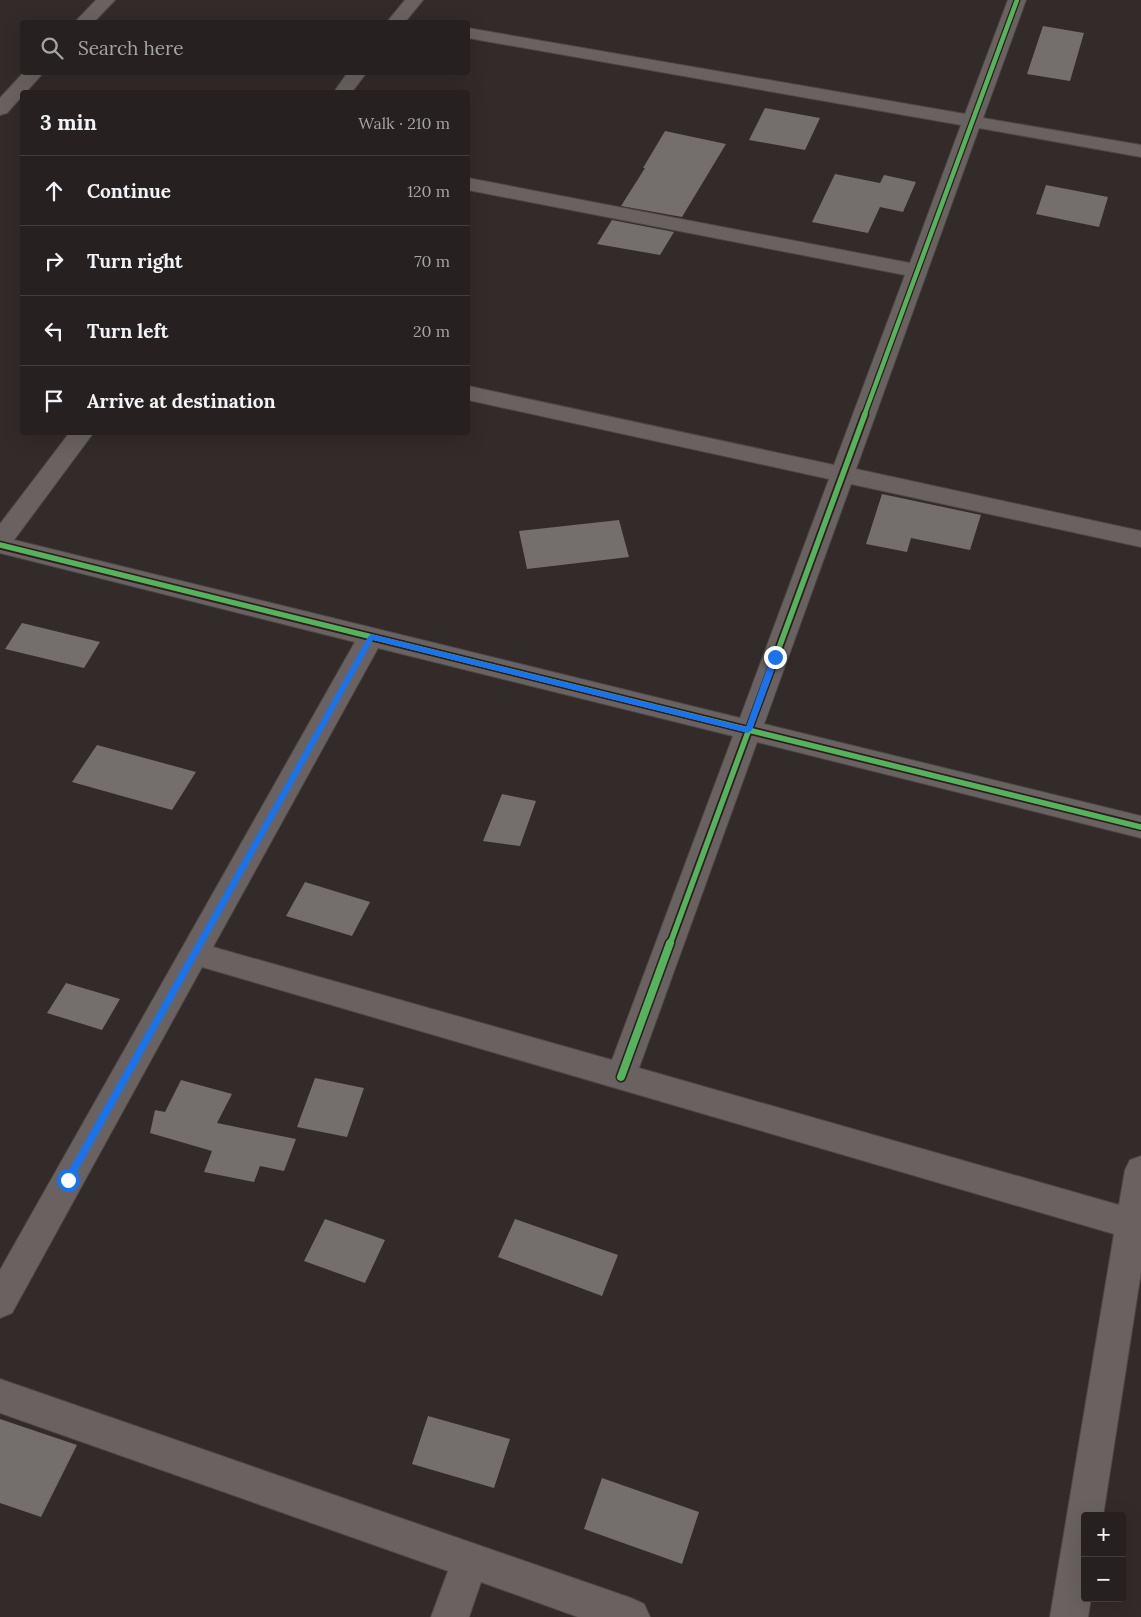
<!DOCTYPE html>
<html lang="en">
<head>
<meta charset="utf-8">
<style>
  :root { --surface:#262020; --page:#322d2d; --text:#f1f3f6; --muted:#a4a3a5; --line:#423e3e }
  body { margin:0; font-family:Lora,serif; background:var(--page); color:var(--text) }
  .controls { position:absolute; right:15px; bottom:15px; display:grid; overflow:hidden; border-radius:5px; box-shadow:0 5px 20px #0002 }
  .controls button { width:45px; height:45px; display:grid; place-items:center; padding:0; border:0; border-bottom:1px solid var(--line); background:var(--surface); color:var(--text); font:25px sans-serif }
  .stop { position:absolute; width:15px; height:15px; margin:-11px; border:4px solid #1a73e8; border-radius:50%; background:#fff }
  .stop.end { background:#1a73e8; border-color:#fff; box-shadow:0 1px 5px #0008 }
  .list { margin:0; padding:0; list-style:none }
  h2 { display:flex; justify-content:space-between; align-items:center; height:65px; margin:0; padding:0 20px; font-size:21px }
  h2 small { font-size:16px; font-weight:400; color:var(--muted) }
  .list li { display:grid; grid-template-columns:32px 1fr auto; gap:15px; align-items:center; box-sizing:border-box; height:70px; padding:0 20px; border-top:1px solid var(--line) }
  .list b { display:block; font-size:19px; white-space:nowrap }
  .list em { font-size:16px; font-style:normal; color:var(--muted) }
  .icon { flex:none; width:28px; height:28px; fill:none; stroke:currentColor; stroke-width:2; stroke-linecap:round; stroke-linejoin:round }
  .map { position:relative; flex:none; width:1141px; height:1617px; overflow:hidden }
  .search { position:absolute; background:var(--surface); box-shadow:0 5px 20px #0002; left:20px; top:20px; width:450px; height:55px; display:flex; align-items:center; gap:12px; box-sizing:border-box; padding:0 18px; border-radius:5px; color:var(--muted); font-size:19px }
  .panel { position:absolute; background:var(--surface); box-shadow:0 5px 20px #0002; left:20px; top:90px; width:450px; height:345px; border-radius:5px }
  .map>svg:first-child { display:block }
</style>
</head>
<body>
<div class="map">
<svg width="1141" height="1617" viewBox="0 0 1141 1617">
  <rect width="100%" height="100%" fill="#322b2a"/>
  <!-- building -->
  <path fill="#746e6d" d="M1043 26 1084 33 1070 81 1027 74Z
    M765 108 820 118 805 150 749 140Z
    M665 131 726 144 682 217 621 206 645 168H643Z
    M835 174 880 183 884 175 916 182 903 212 880 207 868 233 812 222Z
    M1046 185 1108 197 1099 227 1036 214Z
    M612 220 674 232 660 255 597 244Z
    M882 494 981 515 970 550 911 538 907 552 866 544Z
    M619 520 629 557 527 569 519 531Z
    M22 623 100 642 84 668 5 649Z
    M97 745 196 772 172 810 72 782Z
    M502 794 536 801 520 846 483 841Z
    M305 882 370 902 352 936 286 916Z
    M66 983 120 999 102 1030 47 1013Z
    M315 1078 364 1088 347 1137 297 1127Z
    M181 1080 232 1094 217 1123 296 1139 284 1171 260 1166 254 1182 204 1172 212 1151 150 1133 155 1110 165 1112Z
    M325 1219 385 1240 365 1283 304 1261Z
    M515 1219 618 1255 602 1296 498 1257Z
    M428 1416 510 1439 494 1488 412 1464Z
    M0 1419 77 1445 41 1517 0 1503Z
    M602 1478 699 1512 682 1564 584 1529Z"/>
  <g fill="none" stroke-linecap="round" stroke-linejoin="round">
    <!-- minor casing -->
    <g stroke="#4e4746" stroke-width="2">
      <path id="minor" d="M96 0H115L94 22H75Z
        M405 0H423L405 22H387Z
        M1008 0H1026L983 118 1141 145V157L979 128 856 469 1141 531V547L851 484 764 724 1141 816V838L757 742 639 1068 1119 1205 1125 1170 1130 1160 1141 1156V1272L1103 1516H1085V1598H1091L1088 1617H1050L1114 1234 202 967 12 1313 0 1318V1270L355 642 0 553V524L70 432H94L14 540 740 718 829 479 468 400V386L834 465 905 275 468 190V178L910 263 961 125 468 38V28L965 114ZM378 648 733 736 612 1060 213 947Z
        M24 72H44L26 92H22V96L7 113 0 115V98Z
        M348 72H367L352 92H334Z
        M0 1379 631 1598 644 1604 650 1617H578L481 1582 469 1617H431L448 1571 0 1413Z"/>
    </g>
    <!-- minor -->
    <use href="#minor" fill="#696261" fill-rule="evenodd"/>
    <!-- cycleway-far2 casing -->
    <g stroke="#2c1f1d" stroke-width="7">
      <path id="cycleway-far2" d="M864 416 1017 0"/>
    </g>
    <!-- cycleway-far1 casing -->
    <g stroke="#2c1f1d" stroke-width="9">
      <path id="cycleway-far1" d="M0 545 1141 827
        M670 944 865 414"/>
    </g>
    <!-- cycleway casing -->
    <g stroke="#2c1f1d" stroke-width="11">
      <path id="cycleway" d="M621 1077 670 943"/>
    </g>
    <!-- cycleway-far2 -->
    <use href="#cycleway-far2" stroke="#56b35d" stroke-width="4.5"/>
    <!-- cycleway-far1 -->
    <use href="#cycleway-far1" stroke="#56b35d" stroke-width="5.5"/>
    <!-- cycleway -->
    <use href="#cycleway" stroke="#56b35d" stroke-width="8"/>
  </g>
  <!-- route -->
  <path fill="#1a73e8" d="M371 634 746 727 771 657 775 654 779 657 752 730 748 733 373 640 71 1183H65V1177L368 637Z"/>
</svg>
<div class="controls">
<button>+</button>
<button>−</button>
</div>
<div class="stop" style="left:68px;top:1180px"></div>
<div class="stop end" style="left:775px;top:657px"></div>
<div class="search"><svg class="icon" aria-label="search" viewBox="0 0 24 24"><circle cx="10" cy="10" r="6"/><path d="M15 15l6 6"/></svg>Search here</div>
<section class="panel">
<h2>3 min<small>Walk · 210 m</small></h2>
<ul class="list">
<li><svg class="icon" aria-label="ahead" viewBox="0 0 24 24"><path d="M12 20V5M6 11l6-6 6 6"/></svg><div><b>Continue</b></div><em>120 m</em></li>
<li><svg class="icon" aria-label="right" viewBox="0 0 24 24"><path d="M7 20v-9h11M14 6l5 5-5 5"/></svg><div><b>Turn right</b></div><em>70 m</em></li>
<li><svg class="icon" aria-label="left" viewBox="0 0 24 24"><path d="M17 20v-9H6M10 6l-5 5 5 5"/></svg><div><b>Turn left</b></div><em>20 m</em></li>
<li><svg class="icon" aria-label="arrive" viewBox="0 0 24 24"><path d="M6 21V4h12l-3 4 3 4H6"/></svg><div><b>Arrive at destination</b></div></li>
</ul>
</section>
</div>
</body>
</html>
